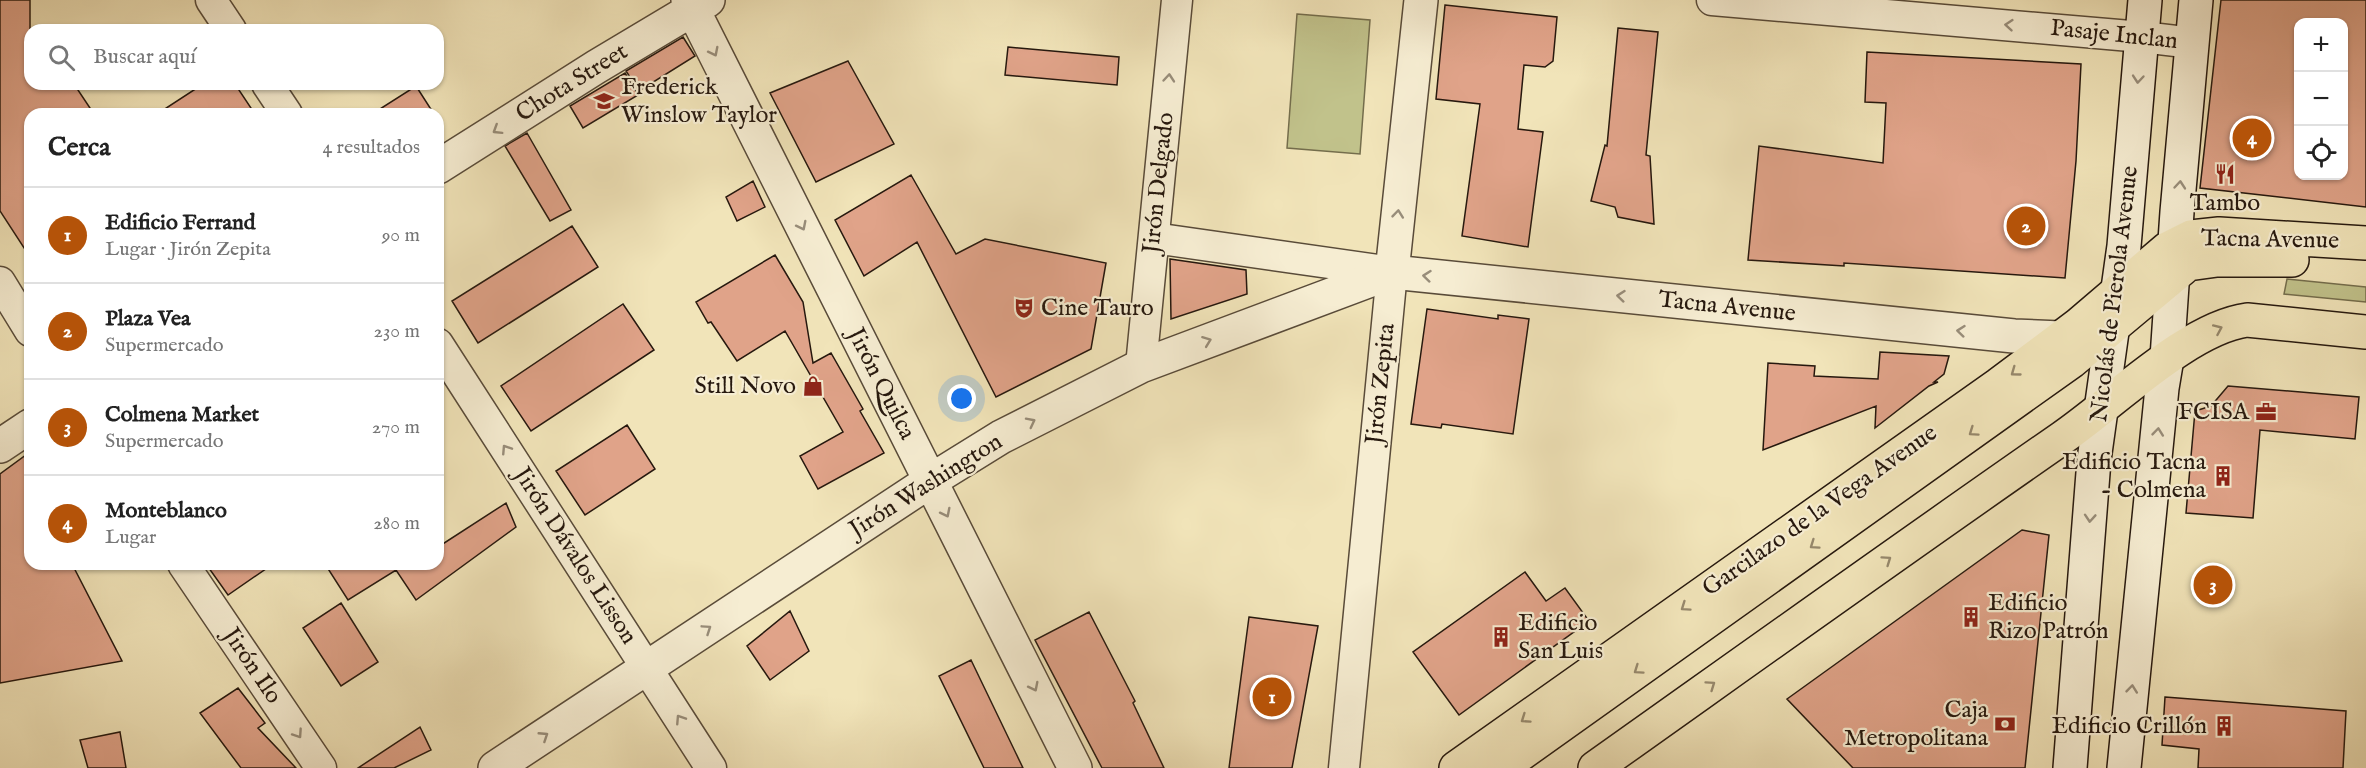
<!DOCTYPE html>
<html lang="es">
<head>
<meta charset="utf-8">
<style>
  :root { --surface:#fff; --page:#f6f6f6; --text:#222; --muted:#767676; --line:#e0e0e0; --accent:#b45309 }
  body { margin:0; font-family:"IM FELL English",serif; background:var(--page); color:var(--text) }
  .controls { position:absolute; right:18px; top:18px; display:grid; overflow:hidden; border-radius:12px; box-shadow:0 2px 4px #0004 }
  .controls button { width:54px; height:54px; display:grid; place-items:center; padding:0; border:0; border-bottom:2px solid var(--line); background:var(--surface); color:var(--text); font:30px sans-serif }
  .you { position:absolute; left:962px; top:399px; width:21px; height:21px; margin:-15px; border:4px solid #fff; border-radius:50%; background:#1a73e8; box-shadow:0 0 0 9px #1a73e833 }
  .badge { display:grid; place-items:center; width:39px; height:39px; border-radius:50%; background:var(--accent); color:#fff; font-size:20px; font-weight:700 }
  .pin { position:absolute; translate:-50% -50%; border:3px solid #fff; box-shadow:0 2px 6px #0006 }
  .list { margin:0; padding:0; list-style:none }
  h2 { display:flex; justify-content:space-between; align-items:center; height:78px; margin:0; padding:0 24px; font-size:26px }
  h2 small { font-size:20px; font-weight:400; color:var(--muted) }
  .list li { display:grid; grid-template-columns:39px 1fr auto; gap:18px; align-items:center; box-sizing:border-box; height:96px; padding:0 24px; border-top:2px solid var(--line) }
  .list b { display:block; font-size:22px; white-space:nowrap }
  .list p { margin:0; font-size:20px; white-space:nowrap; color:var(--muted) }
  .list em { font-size:20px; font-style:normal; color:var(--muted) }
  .icon { flex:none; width:33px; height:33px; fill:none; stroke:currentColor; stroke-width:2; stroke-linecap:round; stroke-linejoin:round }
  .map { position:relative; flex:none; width:2366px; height:768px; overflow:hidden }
  .search { position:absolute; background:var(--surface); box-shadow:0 2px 4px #0004; left:24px; top:24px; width:420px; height:66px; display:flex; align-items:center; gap:15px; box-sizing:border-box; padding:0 21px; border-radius:18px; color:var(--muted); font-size:22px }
  .panel { position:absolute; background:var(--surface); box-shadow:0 2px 4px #0004; left:24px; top:108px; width:420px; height:462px; border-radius:18px }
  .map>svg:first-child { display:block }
</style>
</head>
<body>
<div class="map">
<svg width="2366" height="768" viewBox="0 0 2366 768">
  <rect width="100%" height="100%" fill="#f1e4b9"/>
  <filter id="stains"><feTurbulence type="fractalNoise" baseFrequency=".00333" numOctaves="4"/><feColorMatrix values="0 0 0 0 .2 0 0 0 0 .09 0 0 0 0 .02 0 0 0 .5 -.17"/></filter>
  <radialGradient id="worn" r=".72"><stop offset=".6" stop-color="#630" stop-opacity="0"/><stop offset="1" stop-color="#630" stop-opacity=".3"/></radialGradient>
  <!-- green -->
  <path fill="#c1c28b" stroke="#746d4c" stroke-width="1.5" d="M1297 14 1370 20 1360 154 1287 148Z
    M2287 279 2366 287V302L2284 294Z"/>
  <!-- building -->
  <path fill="#e0a389" stroke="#26180e" stroke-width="1.5" fill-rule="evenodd" d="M0 0H30V84H74L94 114H30V257L0 211Z
    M2221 0H2366V207L2200 188ZM2298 22H2343V176H2298Z
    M1445 5 1557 17 1553 61 1545 67 1524 65 1518 129 1543 132 1528 247 1462 236 1480 104 1436 99Z
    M1618 28 1658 32 1646 155 1650 156 1654 224 1618 217 1615 207 1591 201 1605 145 1607 146Z
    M683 37 695 56 639 91 626 71Z
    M1008 47 1119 57 1117 85 1005 75Z
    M1867 52 2081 64 2076 161 2065 278 1844 263V266L1748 260 1759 146 1883 163 1886 103 1865 102Z
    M848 61 894 144 816 182 770 93Z
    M625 73 638 95 583 128 570 106Z
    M203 84H235L255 114H157Z
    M416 86 434 114H372Z
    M527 133 571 210 550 221 505 146Z
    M911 175 956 254 985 239 1106 263 1091 349 996 397 917 242 864 276 835 220Z
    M753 181 765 207 737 221 726 197Z
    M572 226 598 267 478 343 452 301Z
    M775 255 803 302 813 363 831 353 863 409 860 411 884 453 818 489 800 456 843 432 785 331 737 361 711 322 708 323 696 302Z
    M1170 259 1246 270 1247 294 1171 319Z
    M623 304 654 350 531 431 501 386Z
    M1427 309 1498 319V315L1529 319 1513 434 1442 424 1441 428 1411 424Z
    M1880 352 1949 356 1944 374 1934 382H1938L1929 386 1875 428 1876 406 1763 450 1768 363 1815 366 1814 376 1878 379Z
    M2228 386 2359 397 2355 439 2260 430 2253 518 2186 513 2195 411 2211 406Z
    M627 425 655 469 585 515 556 471Z
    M30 452V564H72L122 661 0 683V474Z
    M506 503 516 527 416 600 396 570 348 600 325 564H438V547Z
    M2022 530 2049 535 2025 768H1853L1787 699Z
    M206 564H273L228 595Z
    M1525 572 1546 601 1565 588 1589 621 1459 715 1413 652Z
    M341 603 378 662 341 686 303 628Z
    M790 611 809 651 770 680 747 646Z
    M1089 612 1135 701 1133 703 1164 768H1102L1035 640Z
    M1249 617 1318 626 1292 768H1229Z
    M971 660 1023 768H984L939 676Z
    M238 688 265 723 258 728 296 768H241L200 713Z
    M2165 697 2346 711 2343 768H2198L2199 749 2162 745Z
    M420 727 431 750 394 768H358Z
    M120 732 126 768H88L80 740Z"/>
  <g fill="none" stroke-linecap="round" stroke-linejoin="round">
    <!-- minor casing -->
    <g stroke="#594b39" stroke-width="33">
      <path id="minor" d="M211 0 231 30
        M1712 0 2142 37 2193 43
        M267 84 287 114
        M1154 238 1392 272 1344 768
        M0 282 30 331
        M438 344 711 768
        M1141 366 1177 0
        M183 564 321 768"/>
    </g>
    <!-- tertiary casing -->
    <g stroke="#594b39" stroke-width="36">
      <path id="tertiary" d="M688 0 1075 768
        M438 167 596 67 708 0
        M1392 272 1421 0
        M0 446 30 426
        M495 768 930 481 1001 437 1141 366 1392 272 2014 336 2061 338"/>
    </g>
    <!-- secondary casing -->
    <g stroke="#26180e" stroke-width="36">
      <path id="secondary" d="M2070 768 2094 460 2124 246 2145 0
        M2124 768 2162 388 2167 358 2177 212 2196 0"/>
    </g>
    <!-- primary casing -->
    <g stroke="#26180e" stroke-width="36">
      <path id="primary" d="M1456 768 1998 385 2078 325 2167 249 2191 237 2219 234 2366 243
        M1501 768 2072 361 2188 264 2217 260H2292
        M1595 768C1750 658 1905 547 2062 438 2112 404 2188 328 2247 320L2366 332"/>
    </g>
    <!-- minor -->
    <use href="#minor" stroke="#f6edd2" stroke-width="30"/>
    <!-- tertiary -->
    <use href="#tertiary" stroke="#f6edd2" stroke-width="33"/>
    <!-- secondary -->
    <use href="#secondary" stroke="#f6edd2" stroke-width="33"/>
    <!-- primary -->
    <use href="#primary" stroke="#f1e4b9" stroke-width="33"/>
  </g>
  <!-- one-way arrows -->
  <defs><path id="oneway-chevron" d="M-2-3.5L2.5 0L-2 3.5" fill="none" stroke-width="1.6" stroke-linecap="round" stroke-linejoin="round" transform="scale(1.5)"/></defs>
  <g stroke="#988d7a">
    <use href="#oneway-chevron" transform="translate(2009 25) rotate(-175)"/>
    <use href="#oneway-chevron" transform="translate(714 52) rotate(63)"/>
    <use href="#oneway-chevron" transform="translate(1169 78) rotate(-85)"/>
    <use href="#oneway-chevron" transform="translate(2138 79) rotate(95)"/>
    <use href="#oneway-chevron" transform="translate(497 130) rotate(148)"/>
    <use href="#oneway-chevron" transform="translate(2180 185) rotate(-85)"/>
    <use href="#oneway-chevron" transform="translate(1398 214) rotate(-84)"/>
    <use href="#oneway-chevron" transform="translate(802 226) rotate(63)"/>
    <use href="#oneway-chevron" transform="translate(1427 276) rotate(-174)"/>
    <use href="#oneway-chevron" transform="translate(1621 296) rotate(-174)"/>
    <use href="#oneway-chevron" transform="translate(1961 331) rotate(-174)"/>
    <use href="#oneway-chevron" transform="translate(1207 341) rotate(-21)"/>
    <use href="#oneway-chevron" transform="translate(1031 422) rotate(-27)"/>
    <use href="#oneway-chevron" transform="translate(2158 432) rotate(-84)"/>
    <use href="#oneway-chevron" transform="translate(506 449) rotate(-123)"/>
    <use href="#oneway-chevron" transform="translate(946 513) rotate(63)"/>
    <use href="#oneway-chevron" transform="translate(2090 518) rotate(94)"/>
    <use href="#oneway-chevron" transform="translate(707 629) rotate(-34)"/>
    <use href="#oneway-chevron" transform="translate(1034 687) rotate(63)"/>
    <use href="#oneway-chevron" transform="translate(2132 689) rotate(-84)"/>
    <use href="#oneway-chevron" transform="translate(680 719) rotate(-123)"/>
    <use href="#oneway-chevron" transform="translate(298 734) rotate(56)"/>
    <use href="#oneway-chevron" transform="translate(544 736) rotate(-33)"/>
  </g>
  <g stroke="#96886c">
    <use href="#oneway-chevron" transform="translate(2218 329) rotate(-24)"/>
    <use href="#oneway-chevron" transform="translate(2015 372) rotate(144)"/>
    <use href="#oneway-chevron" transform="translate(1973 432) rotate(145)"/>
    <use href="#oneway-chevron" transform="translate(1814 545) rotate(145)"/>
    <use href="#oneway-chevron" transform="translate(1887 560) rotate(-35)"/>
    <use href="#oneway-chevron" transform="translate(1685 607) rotate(145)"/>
    <use href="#oneway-chevron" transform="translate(1638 670) rotate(145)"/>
    <use href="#oneway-chevron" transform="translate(1711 685) rotate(-35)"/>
    <use href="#oneway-chevron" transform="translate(1525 719) rotate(145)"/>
  </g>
  <!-- icons -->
  <defs>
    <g id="school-bare" transform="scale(1.62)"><path d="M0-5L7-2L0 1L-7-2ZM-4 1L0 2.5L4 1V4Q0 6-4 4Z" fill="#8f2418" stroke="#f6edd2" stroke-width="2.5" paint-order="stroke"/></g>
    <g id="restaurant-bare" transform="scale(1.62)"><path d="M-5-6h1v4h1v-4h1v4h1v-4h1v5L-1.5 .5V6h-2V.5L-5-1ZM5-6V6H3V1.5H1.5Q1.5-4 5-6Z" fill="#8f2418" stroke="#f6edd2" stroke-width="2.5" paint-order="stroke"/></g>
    <g id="theatre-bare" transform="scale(1.62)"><path d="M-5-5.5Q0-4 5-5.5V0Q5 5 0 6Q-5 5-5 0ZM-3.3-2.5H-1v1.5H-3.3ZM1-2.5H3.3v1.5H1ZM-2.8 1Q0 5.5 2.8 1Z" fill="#8f2418" stroke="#f6edd2" stroke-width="2.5" paint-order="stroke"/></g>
    <g id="shop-bare" transform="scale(1.62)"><path d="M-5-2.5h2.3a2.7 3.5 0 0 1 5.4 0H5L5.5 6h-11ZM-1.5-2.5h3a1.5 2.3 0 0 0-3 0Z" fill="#8f2418" stroke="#f6edd2" stroke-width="2.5" paint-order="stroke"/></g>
    <g id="office-bare" transform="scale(1.62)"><path d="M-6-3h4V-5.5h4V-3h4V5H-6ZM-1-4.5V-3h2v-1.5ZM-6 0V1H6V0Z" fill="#8f2418" stroke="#f6edd2" stroke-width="2.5" paint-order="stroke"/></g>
    <g id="building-bare" transform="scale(1.62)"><path d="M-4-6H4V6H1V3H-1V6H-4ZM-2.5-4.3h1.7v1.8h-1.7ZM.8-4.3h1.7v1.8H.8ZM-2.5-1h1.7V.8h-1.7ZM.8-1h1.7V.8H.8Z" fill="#8f2418" stroke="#f6edd2" stroke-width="2.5" paint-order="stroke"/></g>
    <g id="bank-bare" transform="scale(1.62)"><path d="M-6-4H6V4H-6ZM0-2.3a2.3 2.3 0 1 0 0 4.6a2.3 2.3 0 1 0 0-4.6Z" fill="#8f2418" stroke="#f6edd2" stroke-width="2.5" paint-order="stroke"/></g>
  </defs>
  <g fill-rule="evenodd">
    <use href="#school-bare" x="604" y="101"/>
    <use href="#restaurant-bare" x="2225" y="174"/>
    <use href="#theatre-bare" x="1024" y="308"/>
    <use href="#shop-bare" x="813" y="386"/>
    <use href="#office-bare" x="2266" y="412"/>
    <use href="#building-bare" x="2223" y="476"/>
    <use href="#building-bare" x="1971" y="617"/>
    <use href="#building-bare" x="1501" y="637"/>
    <use href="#bank-bare" x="2005" y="724"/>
    <use href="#building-bare" x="2224" y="726"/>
  </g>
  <g text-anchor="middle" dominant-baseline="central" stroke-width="4.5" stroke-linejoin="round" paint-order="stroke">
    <!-- street labels -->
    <g font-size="24" fill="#26180e" stroke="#f6edd2">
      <text transform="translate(2114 35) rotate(6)">Pasaje Inclan</text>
      <text transform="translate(572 83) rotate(-32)">Chota Street</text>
      <text transform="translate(1159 183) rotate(-84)">Jirón Delgado</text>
      <text transform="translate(2270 240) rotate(1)">Tacna Avenue</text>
      <text transform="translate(2115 294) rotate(-83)">Nicolás de Pierola Avenue</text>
      <text transform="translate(1727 307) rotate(6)">Tacna Avenue</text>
      <text transform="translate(881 384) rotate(63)">Jirón Quilca</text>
      <text transform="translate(1381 384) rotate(-84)">Jirón Zepita</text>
      <text transform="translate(926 486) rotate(-32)">Jirón Washington</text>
      <text transform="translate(1820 511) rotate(-35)">Garcilazo de la Vega Avenue</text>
      <text transform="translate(575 556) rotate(57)">Jirón Dávalos Lisson</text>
      <text transform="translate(252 666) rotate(56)">Jirón Ilo</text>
    </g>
    <!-- poi labels -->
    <g font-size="24" fill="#26180e" stroke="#f6edd2" text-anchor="end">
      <text x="621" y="87" text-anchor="start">Frederick<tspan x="621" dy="28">Winslow Taylor</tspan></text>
      <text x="2225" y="203" text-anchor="middle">Tambo</text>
      <text x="1041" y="308" text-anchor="start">Cine Tauro</text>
      <text x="796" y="386">Still Novo</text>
      <text x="2249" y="412">FCISA</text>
      <text x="2206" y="462">Edificio Tacna<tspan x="2206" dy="28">- Colmena</tspan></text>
      <text x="1988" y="603" text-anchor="start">Edificio<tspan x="1988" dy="28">Rizo Patrón</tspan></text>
      <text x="1518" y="623" text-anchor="start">Edificio<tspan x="1518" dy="28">San Luis</tspan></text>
      <text x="1988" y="710">Caja<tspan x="1988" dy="28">Metropolitana</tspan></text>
      <text x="2207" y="726">Edificio Crillón</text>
    </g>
  </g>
  <rect width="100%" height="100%" filter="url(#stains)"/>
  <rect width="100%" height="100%" fill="url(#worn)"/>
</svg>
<div class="controls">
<button>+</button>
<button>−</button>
<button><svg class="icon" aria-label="locate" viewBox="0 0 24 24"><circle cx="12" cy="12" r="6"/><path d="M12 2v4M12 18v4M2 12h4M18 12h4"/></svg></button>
</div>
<div class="you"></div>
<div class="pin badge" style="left:1272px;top:697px">1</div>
<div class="pin badge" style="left:2026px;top:226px">2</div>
<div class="pin badge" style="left:2213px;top:585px">3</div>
<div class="pin badge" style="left:2252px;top:138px">4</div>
<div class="search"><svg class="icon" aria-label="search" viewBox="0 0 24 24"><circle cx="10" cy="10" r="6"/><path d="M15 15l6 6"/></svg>Buscar aquí</div>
<section class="panel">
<h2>Cerca<small>4 resultados</small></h2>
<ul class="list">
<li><span class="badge">1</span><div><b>Edificio Ferrand</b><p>Lugar · Jirón Zepita</p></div><em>90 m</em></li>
<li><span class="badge">2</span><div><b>Plaza Vea</b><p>Supermercado</p></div><em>230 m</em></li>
<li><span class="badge">3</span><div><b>Colmena Market</b><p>Supermercado</p></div><em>270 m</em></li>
<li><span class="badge">4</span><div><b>Monteblanco</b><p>Lugar</p></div><em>280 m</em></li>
</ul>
</section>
</div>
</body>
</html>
